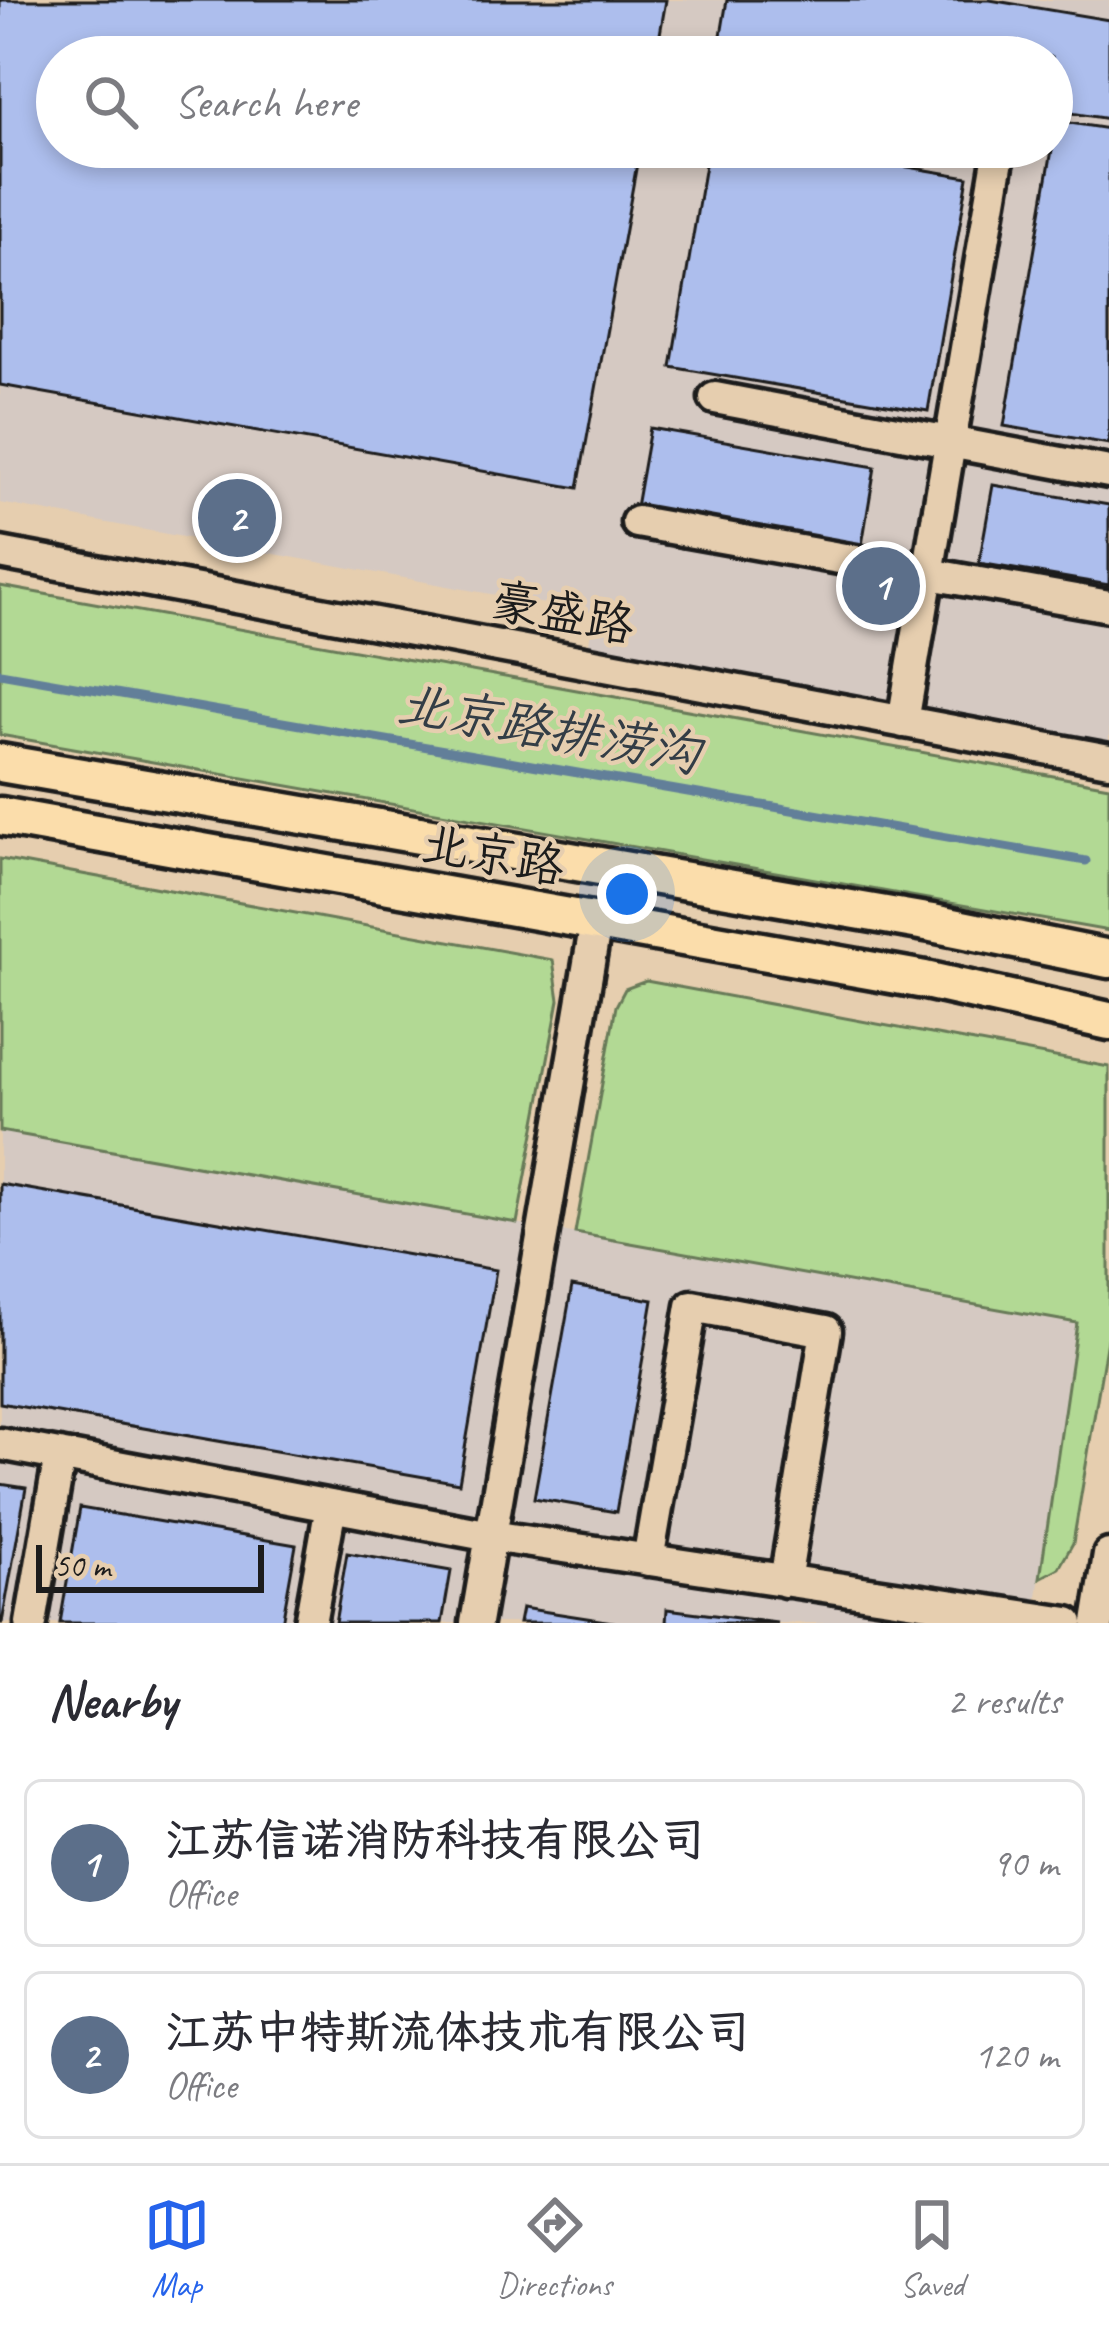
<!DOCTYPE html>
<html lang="en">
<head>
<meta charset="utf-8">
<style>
  :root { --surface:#fff; --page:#f2f2f3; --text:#2b2b33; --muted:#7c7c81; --line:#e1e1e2; --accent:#2563eb }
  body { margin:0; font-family:Caveat,"LXGW WenKai TC",sans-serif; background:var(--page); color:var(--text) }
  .scale { position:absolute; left:36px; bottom:30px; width:228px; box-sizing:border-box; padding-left:12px; border:6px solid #1c1c1c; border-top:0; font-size:33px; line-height:42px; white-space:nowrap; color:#1c1c1c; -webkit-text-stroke:9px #e6ceaf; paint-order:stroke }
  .you { position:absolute; left:627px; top:894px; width:42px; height:42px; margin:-30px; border:9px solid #fff; border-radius:50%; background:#1a73e8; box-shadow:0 0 0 18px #1a73e833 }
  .badge { display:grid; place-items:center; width:78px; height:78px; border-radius:50%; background:var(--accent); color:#fff; font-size:39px; font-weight:700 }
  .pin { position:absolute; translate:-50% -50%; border:6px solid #fff; box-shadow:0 3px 12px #0006 }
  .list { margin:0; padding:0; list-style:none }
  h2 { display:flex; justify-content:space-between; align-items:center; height:156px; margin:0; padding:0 48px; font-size:51px }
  h2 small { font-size:39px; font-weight:400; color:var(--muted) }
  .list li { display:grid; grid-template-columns:78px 1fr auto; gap:36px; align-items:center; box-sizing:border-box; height:168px; margin:0 24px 24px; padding:0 24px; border:3px solid var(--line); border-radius:18px }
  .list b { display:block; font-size:45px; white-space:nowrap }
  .list p { margin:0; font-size:39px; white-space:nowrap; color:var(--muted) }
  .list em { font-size:39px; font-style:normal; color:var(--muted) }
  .icon { flex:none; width:66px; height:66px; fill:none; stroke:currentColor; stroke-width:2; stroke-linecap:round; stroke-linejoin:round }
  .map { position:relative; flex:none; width:1109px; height:1623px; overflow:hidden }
  .search { position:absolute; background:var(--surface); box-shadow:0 6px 18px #0003; left:36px; right:36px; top:36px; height:132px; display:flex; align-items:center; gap:30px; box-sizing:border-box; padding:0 42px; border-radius:66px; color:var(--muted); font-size:45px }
  .sheet { height:540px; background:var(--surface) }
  nav { display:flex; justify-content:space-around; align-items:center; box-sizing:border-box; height:168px; border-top:3px solid var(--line); background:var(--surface); font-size:33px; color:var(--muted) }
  nav a { display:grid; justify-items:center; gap:6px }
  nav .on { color:var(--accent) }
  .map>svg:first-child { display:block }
</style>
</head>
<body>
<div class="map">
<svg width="1109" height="1623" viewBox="0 0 1109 1623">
  <rect width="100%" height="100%" fill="#e6ceaf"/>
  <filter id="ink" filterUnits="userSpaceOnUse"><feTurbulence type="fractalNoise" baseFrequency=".00833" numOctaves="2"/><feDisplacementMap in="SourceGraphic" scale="24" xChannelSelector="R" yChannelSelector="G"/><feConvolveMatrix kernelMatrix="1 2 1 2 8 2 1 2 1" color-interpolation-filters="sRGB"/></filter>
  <g filter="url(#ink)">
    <!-- built -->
    <path fill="#d5c9c2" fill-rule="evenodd" d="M0 0H1109V742L589 644 593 613 0 503ZM57 57H1052V147H57Z
      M0 1131 1078 1323 1033 1623H0Z"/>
    <!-- green -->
    <path fill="#b2d994" stroke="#677a58" stroke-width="3" d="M0 586 1109 786V931L0 735Z
      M0 859 553 960 559 1000 517 1223 0 1131Z
      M646 981 1109 1067V1328L1073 1543 1059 1568 1040 1578 1077 1323 575 1233 616 1006 625 989Z"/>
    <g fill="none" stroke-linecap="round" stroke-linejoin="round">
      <!-- stream -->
      <path stroke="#627f99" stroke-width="9" d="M0 673 1086 861"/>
    </g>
    <!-- building -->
    <path fill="#adbeed" stroke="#1c1c1c" stroke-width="3" d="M0 0H666L656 57H57V147H640L578 488 0 385Z
      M727 0H990L1109 20V119L1052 110V57H742L718 53Z
      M1057 121 1109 129V444L1004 426Z
      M708 147H789L968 177 928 411 671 367Z
      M650 428 875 467 862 545 636 507Z
      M993 485 1109 505V585L979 563Z
      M0 1184 496 1270 459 1483 0 1403Z
      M572 1286 653 1300 616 1512 534 1498Z
      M0 1484 26 1488 2 1623H0Z
      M80 1508 296 1545 282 1623H60Z
      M347 1553 451 1571 442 1623H335Z
      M522 1608 619 1623H519Z
      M667 1609 777 1623H666Z"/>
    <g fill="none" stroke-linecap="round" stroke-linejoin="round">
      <!-- minor casing -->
      <g stroke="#1c1c1c" stroke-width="39">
        <path id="minor" d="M715 398 1109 472
          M637 522 1109 606
          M0 553 1109 760
          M903 722 1000 147
          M0 1444 491 1536 1068 1623
          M648 1560 692 1306 826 1331 785 1581
          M31 1623 60 1455
          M310 1623 331 1506
          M476 1623 596 922
          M1098 1623 1109 1555"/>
      </g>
      <!-- major casing -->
      <g stroke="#1c1c1c" stroke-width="45">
        <path id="major" d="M0 763 932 923 1109 959
          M0 816 925 980 1109 1021"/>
      </g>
      <!-- minor -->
      <use href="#minor" stroke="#e6ceaf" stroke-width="30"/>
      <!-- major -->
      <use href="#major" stroke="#fbddab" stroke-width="36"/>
    </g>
  </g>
  <g text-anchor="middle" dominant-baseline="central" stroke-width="9" stroke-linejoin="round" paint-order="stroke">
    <!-- street labels -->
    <g font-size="48" fill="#1c1c1c" stroke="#e6ceaf">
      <text transform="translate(563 613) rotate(11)">豪盛路</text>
      <text transform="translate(493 855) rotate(10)">北京路</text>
    </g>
    <!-- water labels -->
    <g font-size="51" font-style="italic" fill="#333d46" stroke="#e6ceaf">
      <text transform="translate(549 729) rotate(10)">北京路排涝沟</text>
    </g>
  </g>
</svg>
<div class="scale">50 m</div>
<div class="you"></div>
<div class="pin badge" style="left:881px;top:586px;background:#5c6f8a">1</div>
<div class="pin badge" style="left:237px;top:518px;background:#5c6f8a">2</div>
<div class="search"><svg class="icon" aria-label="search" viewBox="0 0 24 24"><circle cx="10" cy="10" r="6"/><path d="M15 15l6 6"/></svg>Search here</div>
</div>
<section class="sheet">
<h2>Nearby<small>2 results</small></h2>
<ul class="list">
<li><span class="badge" style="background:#5c6f8a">1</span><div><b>江苏信诺消防科技有限公司</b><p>Office</p></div><em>90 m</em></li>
<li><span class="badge" style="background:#5c6f8a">2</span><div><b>江苏中特斯流体技术有限公司</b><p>Office</p></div><em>120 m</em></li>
</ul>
</section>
<nav>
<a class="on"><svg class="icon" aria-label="map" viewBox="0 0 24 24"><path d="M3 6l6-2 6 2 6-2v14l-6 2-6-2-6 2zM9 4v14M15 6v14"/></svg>Map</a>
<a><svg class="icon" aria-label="directions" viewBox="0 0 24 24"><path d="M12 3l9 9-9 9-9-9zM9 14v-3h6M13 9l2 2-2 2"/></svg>Directions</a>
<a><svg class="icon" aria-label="saved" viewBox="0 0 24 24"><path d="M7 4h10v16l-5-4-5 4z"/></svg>Saved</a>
</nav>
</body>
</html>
